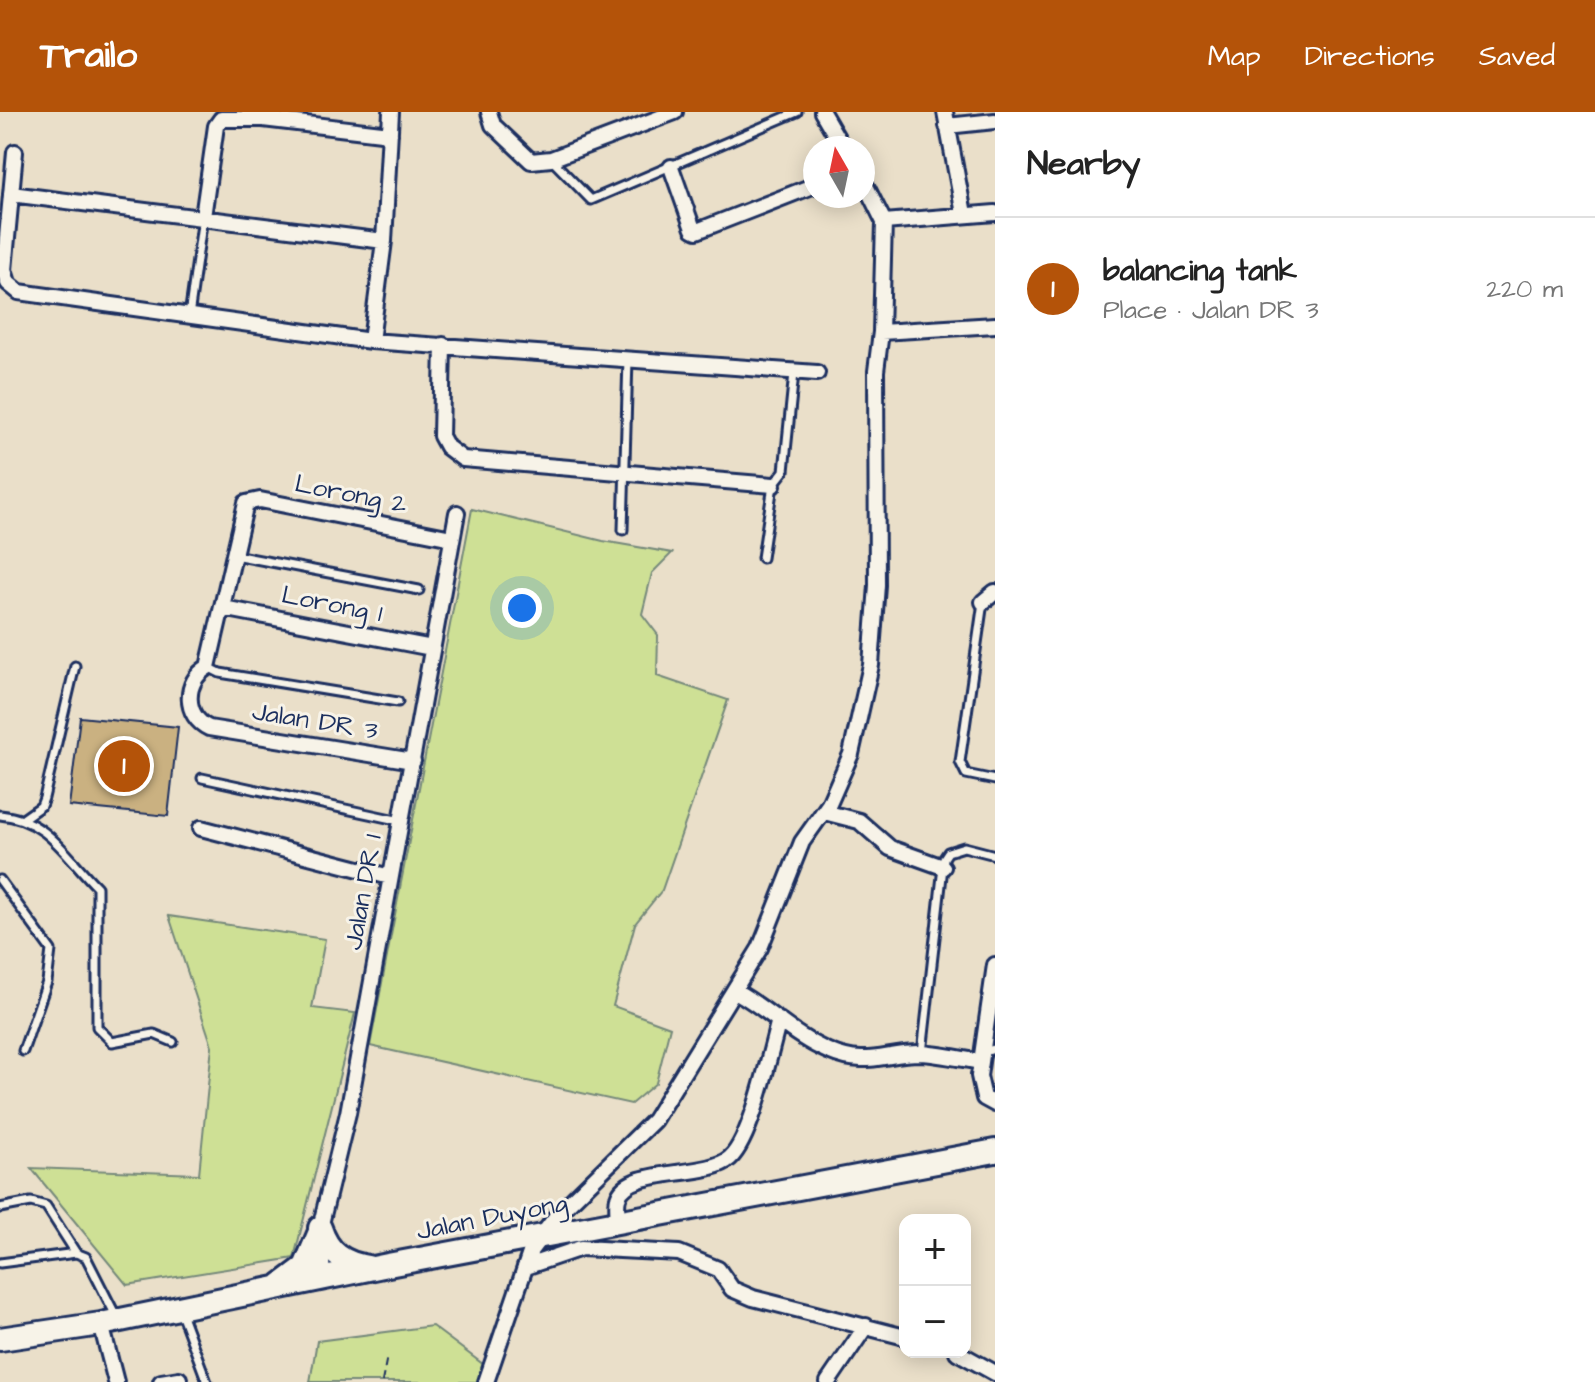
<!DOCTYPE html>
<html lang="en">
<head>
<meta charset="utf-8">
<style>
  :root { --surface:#fff; --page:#f6f6f6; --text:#222; --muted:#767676; --line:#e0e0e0; --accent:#b45309 }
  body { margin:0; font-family:"Architects Daughter",sans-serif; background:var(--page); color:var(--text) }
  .controls { position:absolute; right:24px; bottom:24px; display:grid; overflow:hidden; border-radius:16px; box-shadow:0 4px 20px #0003 }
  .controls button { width:72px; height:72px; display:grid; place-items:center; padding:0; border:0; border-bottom:2px solid var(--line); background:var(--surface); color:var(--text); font:40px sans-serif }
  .compass { position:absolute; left:803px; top:24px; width:72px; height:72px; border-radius:50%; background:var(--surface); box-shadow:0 4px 20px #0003; rotate:351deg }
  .you { position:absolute; left:522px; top:496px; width:28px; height:28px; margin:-20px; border:6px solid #fff; border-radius:50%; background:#1a73e8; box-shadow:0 0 0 12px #1a73e833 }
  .badge { display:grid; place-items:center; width:52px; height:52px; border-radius:50%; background:var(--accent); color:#fff; font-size:26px; font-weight:700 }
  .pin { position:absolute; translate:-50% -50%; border:4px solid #fff; box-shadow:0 2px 8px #0006 }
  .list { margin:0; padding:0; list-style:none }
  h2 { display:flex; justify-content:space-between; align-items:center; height:104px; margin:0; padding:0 32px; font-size:34px }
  h2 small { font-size:26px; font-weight:400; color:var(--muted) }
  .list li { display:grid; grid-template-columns:52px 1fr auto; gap:24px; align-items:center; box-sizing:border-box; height:144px; padding:0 32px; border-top:2px solid var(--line) }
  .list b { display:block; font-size:30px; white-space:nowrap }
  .list p { margin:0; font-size:26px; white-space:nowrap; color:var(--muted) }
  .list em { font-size:26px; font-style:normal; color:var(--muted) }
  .map { position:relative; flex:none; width:995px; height:1270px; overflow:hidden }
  header { display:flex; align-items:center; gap:48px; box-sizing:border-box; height:112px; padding:0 40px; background:var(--accent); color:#fff }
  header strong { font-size:38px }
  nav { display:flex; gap:44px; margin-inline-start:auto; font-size:28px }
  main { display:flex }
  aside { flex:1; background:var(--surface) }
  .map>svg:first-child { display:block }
</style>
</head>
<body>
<header>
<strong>Trailo</strong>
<nav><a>Map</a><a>Directions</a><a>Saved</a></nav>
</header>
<main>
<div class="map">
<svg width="995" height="1270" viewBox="0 0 995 1270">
  <rect width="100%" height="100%" fill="#eadfc9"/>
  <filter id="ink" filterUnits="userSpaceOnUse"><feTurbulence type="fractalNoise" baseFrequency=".0125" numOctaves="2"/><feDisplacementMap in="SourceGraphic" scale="16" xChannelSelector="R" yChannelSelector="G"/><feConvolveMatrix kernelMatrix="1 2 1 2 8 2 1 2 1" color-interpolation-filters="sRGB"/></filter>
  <g filter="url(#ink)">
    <!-- green -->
    <path fill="#cee095" stroke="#74887a" stroke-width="2" d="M472 397 603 429 672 441 652 461 642 502 658 523 657 564 728 588 662 778 635 812 613 894 670 915 656 971 631 992 370 934Z
      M169 804 325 827 312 896 355 901 294 1146 127 1173 31 1056 199 1062 212 934Z
      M432 1214 488 1256 484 1270H310L317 1229Z"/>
    <!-- building -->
    <path fill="#cab181" stroke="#1b2f5e" stroke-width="2" d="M80 605 178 615 168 704 69 694Z"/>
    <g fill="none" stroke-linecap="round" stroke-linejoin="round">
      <!-- service casing -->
      <g stroke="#1b2f5e" stroke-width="13">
        <path id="service" d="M551 47 591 88 797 0
          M189 204 203 105
          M623 418 628 247
          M234 443 419 478
          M762 446 773 373 784 359 794 261
          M983 490 960 650 966 662 995 668
          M208 555 220 561 398 590
          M202 666 401 709
          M0 703C47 707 65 743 97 775V915L112 930 154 922 173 930
          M24 706 41 694 44 686 75 554
          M0 768 51 838 47 870 23 939
          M982 940 995 937
          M922 941 944 746 948 740 964 735 995 743
          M0 1096 31 1090 46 1094 76 1141
          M0 1151 76 1141 86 1145 116 1204
          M180 1198 207 1270"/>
      </g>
      <!-- minor casing -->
      <g stroke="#1b2f5e" stroke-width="20">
        <path id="minor" d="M489 0 493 13 531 49 551 47 675 0
          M822 0 843 36
          M945 0 964 102
          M947 14 995 9
          M15 40 4 158 8 171 19 180 371 229 817 261
          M671 55 693 117 697 119 815 73
          M11 82 384 129
          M203 105 216 14 221 7H263L390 22
          M884 110 995 101
          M881 220 995 213
          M371 229 384 129 391 0
          M443 233 441 324 447 335 463 347 773 373
          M983 490 995 480
          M223 496 432 536
          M413 649 209 616C184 605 183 569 208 555L246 391 260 388 452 426
          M824 700 859 709 890 736 943 755
          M201 716 390 765
          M995 853 979 964 984 986 995 992
          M735 879C767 896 794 925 828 939 867 956 884 941 920 941 940 942 961 947 981 950
          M618 1110C618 1103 616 1092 618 1086 627 1054 707 1067 730 1046 752 1026 770 940 779 908
          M525 1155 581 1136 679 1141 718 1157 732 1177 753 1186 905 1225
          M323 1168 320 1116 348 1001 457 401
          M101 1212 116 1270
          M957 1240 995 1261
          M161 1270 179 1267
          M486 1270 531 1138 558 1102 654 1008 760 836 802 730 829 692 851 642 871 553 877 473 876 259 881 220 884 110 863 68
          M828 1270 866 1214"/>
      </g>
      <!-- secondary casing -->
      <g stroke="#1b2f5e" stroke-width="28">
        <path id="secondary" d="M320 1116C328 1141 343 1151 368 1155
          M281 1173 305 1155 319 1122
          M0 1227 101 1212 388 1153 995 1039"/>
      </g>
      <!-- path -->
      <path stroke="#1b2f5e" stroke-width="2" stroke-dasharray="8 6" stroke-linecap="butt" d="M382 1270 387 1244"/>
      <!-- service -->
      <use href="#service" stroke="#f7f3e8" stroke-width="7"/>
      <!-- minor -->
      <use href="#minor" stroke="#f7f3e8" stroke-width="14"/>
      <!-- secondary -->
      <use href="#secondary" stroke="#f7f3e8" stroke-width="22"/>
    </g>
  </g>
  <g text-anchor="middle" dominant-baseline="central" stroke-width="6" stroke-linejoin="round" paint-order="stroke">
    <!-- street labels -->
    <g font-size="26" fill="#1b2f5e" stroke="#f7f3e8">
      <text transform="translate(351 382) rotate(11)">Lorong 2</text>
      <text transform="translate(332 492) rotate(11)">Lorong 1</text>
      <text transform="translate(315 609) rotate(9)">Jalan DR 3</text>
      <text transform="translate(363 780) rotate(-80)">Jalan DR 1</text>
      <text transform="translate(492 1105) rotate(-11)">Jalan Duyong</text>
    </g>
  </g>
</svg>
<div class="controls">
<button>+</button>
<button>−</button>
</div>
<svg class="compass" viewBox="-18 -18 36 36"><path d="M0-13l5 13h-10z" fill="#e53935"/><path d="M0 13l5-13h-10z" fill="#767676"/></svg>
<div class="you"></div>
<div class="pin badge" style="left:124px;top:654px">1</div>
</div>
<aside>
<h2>Nearby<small></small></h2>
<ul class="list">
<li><span class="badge">1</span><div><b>balancing tank</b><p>Place · Jalan DR 3</p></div><em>220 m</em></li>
</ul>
</aside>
</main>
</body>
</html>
